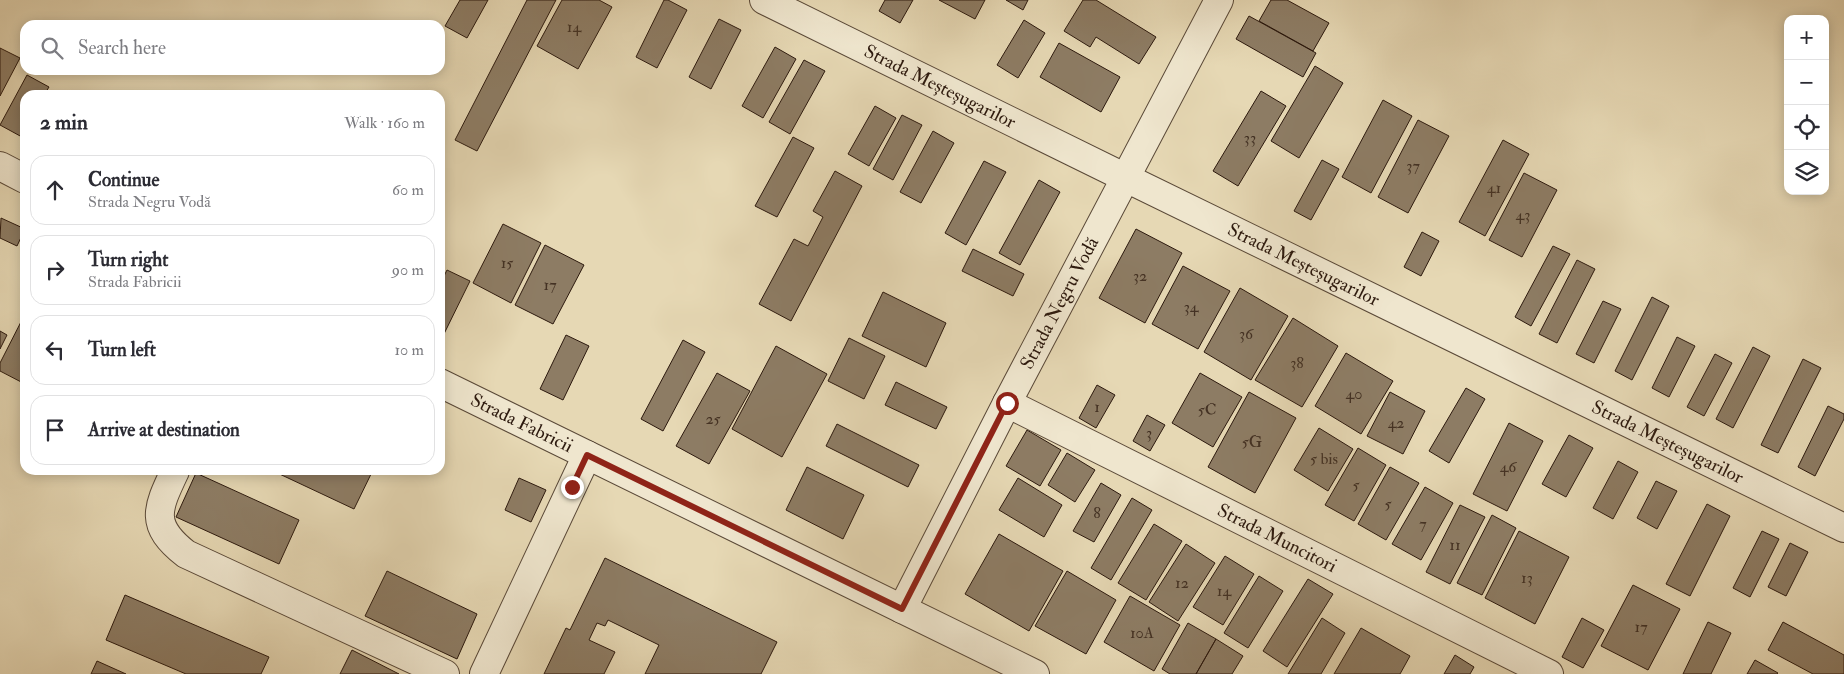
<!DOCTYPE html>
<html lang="en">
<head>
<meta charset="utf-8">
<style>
  :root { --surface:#fff; --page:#f7f7f7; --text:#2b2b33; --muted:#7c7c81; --line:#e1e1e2 }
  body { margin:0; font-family:"IM FELL Double Pica",serif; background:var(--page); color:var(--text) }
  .controls { position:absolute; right:15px; top:15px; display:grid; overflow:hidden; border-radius:10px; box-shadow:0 2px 12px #0003 }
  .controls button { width:45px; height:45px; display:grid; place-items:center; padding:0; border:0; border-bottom:1px solid var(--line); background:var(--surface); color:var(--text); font:25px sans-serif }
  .stop { position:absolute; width:15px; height:15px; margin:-11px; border:4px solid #8f2418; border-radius:50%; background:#fff }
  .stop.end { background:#8f2418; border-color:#fff; box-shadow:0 1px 5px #0008 }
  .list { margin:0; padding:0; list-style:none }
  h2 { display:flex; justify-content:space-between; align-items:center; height:65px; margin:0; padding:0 20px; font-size:21px }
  h2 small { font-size:16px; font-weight:400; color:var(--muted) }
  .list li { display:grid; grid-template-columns:32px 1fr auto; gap:15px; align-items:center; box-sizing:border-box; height:70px; margin:0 10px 10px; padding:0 10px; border:1px solid var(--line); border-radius:15px }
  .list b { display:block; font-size:19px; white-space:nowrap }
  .list p { margin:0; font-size:16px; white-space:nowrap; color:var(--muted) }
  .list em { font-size:16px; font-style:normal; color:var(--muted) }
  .icon { flex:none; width:28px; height:28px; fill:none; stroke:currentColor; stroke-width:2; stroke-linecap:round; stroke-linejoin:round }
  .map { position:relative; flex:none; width:1844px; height:674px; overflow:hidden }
  .search { position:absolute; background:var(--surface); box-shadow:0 2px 12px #0003; left:20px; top:20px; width:425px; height:55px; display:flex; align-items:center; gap:12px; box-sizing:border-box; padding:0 18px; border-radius:15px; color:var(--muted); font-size:19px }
  .panel { position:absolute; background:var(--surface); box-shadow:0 2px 12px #0003; left:20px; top:90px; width:425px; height:385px; border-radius:15px }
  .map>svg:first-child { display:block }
</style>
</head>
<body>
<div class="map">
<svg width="1844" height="674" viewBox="0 0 1844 674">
  <rect width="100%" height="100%" fill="#e6d8b4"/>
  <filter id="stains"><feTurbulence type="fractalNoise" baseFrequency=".004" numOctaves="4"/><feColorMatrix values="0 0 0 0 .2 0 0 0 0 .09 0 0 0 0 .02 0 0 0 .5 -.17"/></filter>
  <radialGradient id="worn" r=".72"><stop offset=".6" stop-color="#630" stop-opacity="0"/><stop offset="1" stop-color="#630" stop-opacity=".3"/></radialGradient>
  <!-- building -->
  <path fill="#8d7c64" stroke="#2c190e" d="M460 0H488L467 38 445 26Z
    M527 0H556L477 151 455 140Z
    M562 0H599L612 7 578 69 537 46Z
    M664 0H668L687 10 657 68 636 57Z
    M885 0H913L900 23 879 11Z
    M939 0H985L975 19Z
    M1006 0H1028L1023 10Z
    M1083 0H1096L1156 37 1139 64 1096 37 1090 47 1064 31Z
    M1271 0H1287L1329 23 1313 51 1259 21Z
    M1249 16 1316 53 1303 77 1236 39Z
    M719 19 741 30 711 89 689 77Z
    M1024 20 1045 33 1018 78 997 65Z
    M1059 43 1120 77 1101 112 1040 77Z
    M775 47 796 59 763 118 742 106Z
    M0 48 20 58 0 96Z
    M804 60 825 71 790 134 769 122Z
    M1315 66 1343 83 1299 158 1271 141Z
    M27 75 49 87 44 95H25V131L22 137 0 125Z
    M1261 91 1286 106 1238 186 1213 171Z
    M1383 100 1412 116 1371 193 1342 177Z
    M875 106 896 118 869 166 848 154Z
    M902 115 922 125 893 180 873 169Z
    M1418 120 1449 136 1408 213 1378 197Z
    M933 131 954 143 921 203 900 192Z
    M793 137 814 148 777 217 755 206Z
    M1503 140 1529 154 1485 236 1459 222Z
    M1322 160 1339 169 1311 220 1294 211Z
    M984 161 1006 172 966 245 945 233Z
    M835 171 862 186 791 321 759 304 794 239 808 246 823 217 813 211Z
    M1524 173 1557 190 1522 257 1489 240Z
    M1039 180 1060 192 1020 265 999 253Z
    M1 218 25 229 17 246 0 238Z
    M503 224 541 243 511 303 473 283Z
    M1136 229 1182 253 1145 323 1099 298Z
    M1422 232 1439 241 1421 276 1404 267Z
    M545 245 584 265 553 324 515 305Z
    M1553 246 1570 254 1531 326 1515 317Z
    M973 249 1024 274 1013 296 962 271Z
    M1577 260 1595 269 1557 343 1539 334Z
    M1183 266 1230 291 1198 349 1152 324Z
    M447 270 470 281 440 342V284Z
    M1240 288 1288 316 1251 380 1204 352Z
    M883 292 946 323 926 367 862 336Z
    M1652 297 1669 306 1632 380 1615 371Z
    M1603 301 1621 309 1594 363 1576 354Z
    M25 314V384L0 371V363Z
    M1293 318 1338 346 1302 407 1255 380Z
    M0 331 7 335 0 349Z
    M566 335 589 346 563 400 540 389Z
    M1677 337 1695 346 1669 397 1652 388Z
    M849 338 885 356 864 399 828 381Z
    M683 340 705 352 663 431 641 419Z
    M776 346 827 374 782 457 732 429Z
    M1753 347 1770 356 1733 428 1716 419Z
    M1346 353 1393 381 1361 434 1315 406Z
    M1715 354 1732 363 1704 416 1687 407Z
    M1803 359 1821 368 1778 453 1761 445Z
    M717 373 750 391 709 464 676 446Z
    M1200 373 1242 397 1213 447 1172 423Z
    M896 382 947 407 936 429 885 405Z
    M1097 385 1115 395 1096 428 1079 418Z
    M1466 388 1485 399 1449 463 1429 451Z
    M1249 392 1296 418 1255 493 1208 467Z
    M1390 392 1425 411 1403 454 1367 436Z
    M1828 406 1844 414V419L1815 476 1798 467Z
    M1147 415 1165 425 1150 451 1133 441Z
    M1509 423 1543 441 1507 511 1473 494Z
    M837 424 919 465 908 487 826 446Z
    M1319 428 1353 449 1328 491 1294 470Z
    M1027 430 1061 450 1040 486 1006 466Z
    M1569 435 1593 448 1566 497 1542 484Z
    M1358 448 1386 465 1354 521 1325 505Z
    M1067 453 1095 470 1075 502 1048 485Z
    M1618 461 1638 472 1613 519 1593 508Z
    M807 467 864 495 843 539 786 510Z
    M1390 467 1419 483 1386 540 1358 524Z
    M271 470H373L354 509Z
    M196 473 299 520 279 564 176 517Z
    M519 478 546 490 531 522 505 510Z
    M1018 478 1062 505 1044 537 999 510Z
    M1656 481 1677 491 1657 529 1637 518Z
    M1101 483 1121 495 1094 542 1073 531Z
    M1425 487 1453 503 1421 560 1392 544Z
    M1132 498 1152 510 1111 580 1091 568Z
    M1707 504 1730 516 1690 596 1666 584Z
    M1460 505 1485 517 1450 584 1426 572Z
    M1492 515 1516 528 1482 595 1457 583Z
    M1154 524 1182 541 1146 600 1118 583Z
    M1519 531 1569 557 1535 624 1485 598Z
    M1762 531 1779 539 1750 597 1733 588Z
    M999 534 1063 571 1029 631 965 594Z
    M1790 543 1808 552 1786 596 1768 587Z
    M1186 544 1215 563 1178 621 1149 602Z
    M1225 556 1254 574 1223 625 1193 607Z
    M605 558 777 642 761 674H645L659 645 608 620 605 626 597 623 589 640 615 652 604 674H544L566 628 570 630Z
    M387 571 477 614 457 659 365 616Z
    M1067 571 1116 600 1086 654 1035 626Z
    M1259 576 1283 591 1248 648 1224 633Z
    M1308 579 1333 594 1287 667 1263 651Z
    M1633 585 1680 609 1648 670 1601 646Z
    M125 595 269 657 261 674H186L106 640Z
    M1130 596 1180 625 1154 671 1104 642Z
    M1322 618 1345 633 1321 674H1288Z
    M1582 618 1604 630 1583 668 1562 657Z
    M1708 622 1731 633 1711 674H1683Z
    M1783 622 1844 655V674H1813L1768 650Z
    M1188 623 1216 639 1196 674H1170L1162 669Z
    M1361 628 1410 656 1400 674H1334Z
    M1216 639 1243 656 1232 674H1196Z
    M352 650 399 674H340Z
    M1455 655 1474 667 1470 674H1444Z
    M1755 660 1778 673 1777 674H1747Z
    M97 661 126 674H91Z"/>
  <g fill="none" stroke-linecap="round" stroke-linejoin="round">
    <!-- minor casing -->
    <g stroke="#5a4938" stroke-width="30">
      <g id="minor">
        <path id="s1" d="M764 0 1126 178 1844 528"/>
        <path d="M0 166 25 179"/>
        <path id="s2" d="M440 383 1035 674"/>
        <path id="s3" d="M1007 403 1549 674"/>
        <path d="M175 471C157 509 149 525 186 554L445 674"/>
        <path id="s4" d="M902 609 1007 403 1219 0"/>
        <path d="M484 674 587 455"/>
      </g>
    </g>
    <!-- minor -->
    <use href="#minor" stroke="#efe6ce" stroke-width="28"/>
  </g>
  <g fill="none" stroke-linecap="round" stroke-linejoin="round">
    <!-- route -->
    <path stroke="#8f2418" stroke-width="6" d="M572 487 587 455 902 609 1007 403"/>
  </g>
  <g text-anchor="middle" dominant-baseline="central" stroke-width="5" stroke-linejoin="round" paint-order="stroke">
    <!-- number labels -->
    <g font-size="16" fill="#443224">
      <text x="574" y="27">14</text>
      <text x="1250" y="138">33</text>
      <text x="1413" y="166">37</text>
      <text x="1494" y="188">41</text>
      <text x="1523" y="215">43</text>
      <text x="507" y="263">15</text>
      <text x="1140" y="276">32</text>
      <text x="550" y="285">17</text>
      <text x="1191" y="307">34</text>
      <text x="1246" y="334">36</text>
      <text x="1297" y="363">38</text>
      <text x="1354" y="394">40</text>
      <text x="1097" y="407">1</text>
      <text x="1207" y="410">5C</text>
      <text x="713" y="419">25</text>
      <text x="1396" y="423">42</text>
      <text x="1149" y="433">3</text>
      <text x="1252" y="442">5G</text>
      <text x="1324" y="459">5 bis</text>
      <text x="1508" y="467">46</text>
      <text x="1356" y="485">5</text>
      <text x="1388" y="504">5</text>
      <text x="1097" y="513">8</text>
      <text x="1423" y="524">7</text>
      <text x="1455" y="545">11</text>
      <text x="1527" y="578">13</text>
      <text x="1182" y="583">12</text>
      <text x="1224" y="591">14</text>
      <text x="1641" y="627">17</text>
      <text x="1142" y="633">10A</text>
    </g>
    <!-- street labels -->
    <g font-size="19" fill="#2c190e" stroke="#efe6ce">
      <text stroke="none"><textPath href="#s1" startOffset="196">Strada Meșteșugarilor</textPath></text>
      <text stroke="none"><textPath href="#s1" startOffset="601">Strada Meșteșugarilor</textPath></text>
      <text stroke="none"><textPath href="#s4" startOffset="344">Strada Negru Vodă</textPath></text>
      <text stroke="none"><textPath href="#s2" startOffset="91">Strada Fabricii</textPath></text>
      <text stroke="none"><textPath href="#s1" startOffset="1006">Strada Meșteșugarilor</textPath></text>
      <text stroke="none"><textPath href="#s3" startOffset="302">Strada Muncitori</textPath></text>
    </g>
  </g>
  <rect width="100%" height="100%" filter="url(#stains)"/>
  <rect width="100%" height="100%" fill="url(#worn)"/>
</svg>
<div class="controls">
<button>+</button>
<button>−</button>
<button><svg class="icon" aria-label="locate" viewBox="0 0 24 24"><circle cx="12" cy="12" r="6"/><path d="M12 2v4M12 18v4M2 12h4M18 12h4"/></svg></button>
<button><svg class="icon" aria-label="layers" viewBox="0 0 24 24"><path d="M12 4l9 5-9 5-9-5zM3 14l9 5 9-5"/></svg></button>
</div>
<div class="stop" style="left:1007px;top:403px"></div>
<div class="stop end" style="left:572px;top:487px"></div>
<div class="search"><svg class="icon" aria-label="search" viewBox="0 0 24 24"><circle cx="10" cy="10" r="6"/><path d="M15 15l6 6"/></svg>Search here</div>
<section class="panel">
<h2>2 min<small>Walk · 160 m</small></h2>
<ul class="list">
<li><svg class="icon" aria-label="ahead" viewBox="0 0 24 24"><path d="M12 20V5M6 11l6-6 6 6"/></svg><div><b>Continue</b><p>Strada Negru Vodă</p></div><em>60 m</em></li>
<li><svg class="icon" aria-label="right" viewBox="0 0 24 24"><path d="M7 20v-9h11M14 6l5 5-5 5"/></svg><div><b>Turn right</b><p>Strada Fabricii</p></div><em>90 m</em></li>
<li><svg class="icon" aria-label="left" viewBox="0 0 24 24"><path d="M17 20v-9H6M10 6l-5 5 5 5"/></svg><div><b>Turn left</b></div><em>10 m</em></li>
<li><svg class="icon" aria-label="arrive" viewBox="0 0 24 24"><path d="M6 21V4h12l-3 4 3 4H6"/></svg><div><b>Arrive at destination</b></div></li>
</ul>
</section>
</div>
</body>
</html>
